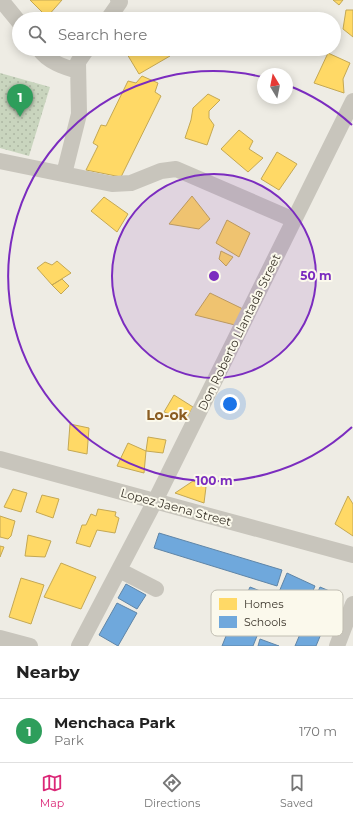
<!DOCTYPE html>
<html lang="en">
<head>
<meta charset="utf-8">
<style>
  :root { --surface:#fff; --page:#f6f6f6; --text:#222; --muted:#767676; --line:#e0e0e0; --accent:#db2777 }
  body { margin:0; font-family:Montserrat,sans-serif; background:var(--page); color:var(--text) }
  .compass { position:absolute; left:257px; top:68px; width:36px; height:36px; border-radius:50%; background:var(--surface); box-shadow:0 2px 10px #0003; rotate:350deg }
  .you { position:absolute; left:230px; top:404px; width:14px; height:14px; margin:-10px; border:3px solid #fff; border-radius:50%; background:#1a73e8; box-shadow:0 0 0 6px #1a73e833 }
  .badge { display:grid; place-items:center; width:26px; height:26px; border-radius:50%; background:var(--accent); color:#fff; font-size:13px; font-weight:700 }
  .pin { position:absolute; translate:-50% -33px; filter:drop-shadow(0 1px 2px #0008) }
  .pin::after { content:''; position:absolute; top:21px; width:14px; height:12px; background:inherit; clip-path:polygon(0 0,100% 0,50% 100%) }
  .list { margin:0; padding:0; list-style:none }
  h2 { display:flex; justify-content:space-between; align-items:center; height:52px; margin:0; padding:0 16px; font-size:17px }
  h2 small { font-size:13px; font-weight:400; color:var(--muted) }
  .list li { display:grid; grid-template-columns:26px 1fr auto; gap:12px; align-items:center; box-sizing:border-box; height:64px; padding:0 16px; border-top:1px solid var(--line) }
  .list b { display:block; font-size:15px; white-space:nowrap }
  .list p { margin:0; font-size:13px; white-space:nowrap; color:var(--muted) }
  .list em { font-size:13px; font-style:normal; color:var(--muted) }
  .icon { flex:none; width:22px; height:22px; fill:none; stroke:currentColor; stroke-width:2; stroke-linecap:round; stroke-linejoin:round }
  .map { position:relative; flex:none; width:353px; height:646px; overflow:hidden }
  .search { position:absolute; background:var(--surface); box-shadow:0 2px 10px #0003; left:12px; right:12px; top:12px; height:44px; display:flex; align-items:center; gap:10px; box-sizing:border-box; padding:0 14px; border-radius:22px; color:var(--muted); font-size:15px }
  .sheet { height:116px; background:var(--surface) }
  nav { display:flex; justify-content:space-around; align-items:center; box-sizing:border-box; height:56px; border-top:1px solid var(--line); background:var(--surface); font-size:11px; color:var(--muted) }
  nav a { display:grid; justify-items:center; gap:2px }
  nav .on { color:var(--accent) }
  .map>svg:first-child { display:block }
</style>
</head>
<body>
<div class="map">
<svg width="353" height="646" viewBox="0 0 353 646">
  <defs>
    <pattern id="grass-dots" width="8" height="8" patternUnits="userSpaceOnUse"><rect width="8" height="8" fill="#c9d5be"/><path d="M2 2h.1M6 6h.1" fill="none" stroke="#adb7a3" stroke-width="1.8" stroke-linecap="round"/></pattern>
  </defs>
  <rect width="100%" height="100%" fill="#eeece4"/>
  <!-- grass -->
  <path fill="url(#grass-dots)" d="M0 73 50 87 29 156 0 148Z"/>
  <!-- homes -->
  <path fill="#ffd966" stroke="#c4a854" d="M30 0H62L47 17Z
    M333 0H343L339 5Z
    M346 10H353V37L343 29Z
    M124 49H165L170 56 139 74Z
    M328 53 350 63 343 79 344 93 314 83Z
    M142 76 158 83 155 92 161 96 121 177 86 170 98 146 93 143 101 125 106 126 128 81 136 83Z
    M208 94 220 100 209 111V118L214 125 207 145 185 138 191 120 193 108Z
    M239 130 253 141 249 149 263 158 248 172 221 149Z
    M277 152 297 164 279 190 261 179Z
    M192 196 210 219 199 229 169 224Z
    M104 197 128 214 117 232 91 211Z
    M227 220 250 233 239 257 216 243Z
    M221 251 233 257 226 266 219 259Z
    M57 261 71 273 52 285 37 268 45 262 52 265Z
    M62 279 69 286 61 294 52 285Z
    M210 293 245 310 235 325 195 315Z
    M174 395 193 407 186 420 164 412Z
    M70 424 89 428 87 454 68 450Z
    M148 437 166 440 163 453 146 451Z
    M128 443 146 451 144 473 117 466Z
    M193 481 206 487 204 503 175 493Z
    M13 489 27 493 21 512 4 507Z
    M42 495 59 499 53 518 36 512Z
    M348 496 353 504V536L335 524Z
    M98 509 116 512 115 516 119 518 115 533 97 530 90 547 76 543 82 525H86L91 514 96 516Z
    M0 516 15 521 11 536 8 539 0 537Z
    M28 535 51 541 45 557 25 556Z
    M0 546 4 547 0 557Z
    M61 563 96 577 81 609 44 597Z
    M21 578 44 585 31 624 9 617Z"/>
  <!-- schools -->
  <path fill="#6fa8dc" stroke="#5f85a7" d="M159 533 282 570 277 586 154 548Z
    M287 573 315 586 307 605 279 592Z
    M126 584 146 595 137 609 118 598Z
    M250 587 273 596 253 646H222L230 626 219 622 226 604 240 609Z
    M320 587 339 595 325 628 306 619Z
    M117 603 137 613 118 646 99 635Z
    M303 627 321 634 316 646H295Z
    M260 639 279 646H258Z"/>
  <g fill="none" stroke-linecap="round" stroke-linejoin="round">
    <!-- minor -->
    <path stroke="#c8c5bc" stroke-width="16" d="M1 0 19 22
      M108 19 120 2 118 0
      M39 49C48 62 64 67 78 71
      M0 161 112 184 131 183 161 171 176 169 294 220
      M64 174 79 114 78 62 87 49
      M0 459 353 555
      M119 570 156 589
      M0 638 30 646
      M79 646 155 501 353 101
      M337 646 353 604"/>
  </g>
  <!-- distance rings -->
  <circle cx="214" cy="276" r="102" fill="#7b2cbf" fill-opacity=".12"/>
  <g fill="none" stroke="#7b2cbf" stroke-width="2">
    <circle cx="214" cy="276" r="102"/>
    <path d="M352 427A205 205 0 1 1 262 77M287 85A205 205 0 0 1 352 125"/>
  </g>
  <g text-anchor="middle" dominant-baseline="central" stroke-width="4" stroke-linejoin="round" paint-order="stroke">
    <!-- street labels -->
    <g font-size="12" fill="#3a342a" stroke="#fbf9ec">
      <text transform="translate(239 332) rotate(-64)">Don Roberto Llantada Street</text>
      <text transform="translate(176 507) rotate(15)">Lopez Jaena Street</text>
    </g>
    <!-- quarter labels -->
    <g font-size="14" font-weight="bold" fill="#8a5d22" stroke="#fbf9ec">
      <text x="167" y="415">Lo-ok</text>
    </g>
  </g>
  <!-- legend -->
  <rect x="211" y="590" width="132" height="46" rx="6" fill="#fbf9ec" stroke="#c1beb2" stroke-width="1"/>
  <rect x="219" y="598" width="18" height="12" fill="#ffd966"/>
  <rect x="219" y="616" width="18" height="12" fill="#6fa8dc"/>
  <g font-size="11" fill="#3a342a">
    <text x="244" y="608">Homes</text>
    <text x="244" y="626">Schools</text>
  </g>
  <circle cx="214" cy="276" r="6" fill="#7b2cbf" stroke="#fbf9ec" stroke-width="2"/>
  <g font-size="12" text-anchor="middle" font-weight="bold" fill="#7b2cbf" stroke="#fbf9ec" stroke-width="4" stroke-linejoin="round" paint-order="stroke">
    <text x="316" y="280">50 m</text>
    <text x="214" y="485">100 m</text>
  </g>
</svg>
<svg class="compass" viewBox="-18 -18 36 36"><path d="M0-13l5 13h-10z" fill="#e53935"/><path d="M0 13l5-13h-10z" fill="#767676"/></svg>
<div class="you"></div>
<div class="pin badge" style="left:20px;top:117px;background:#2e9e5b">1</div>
<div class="search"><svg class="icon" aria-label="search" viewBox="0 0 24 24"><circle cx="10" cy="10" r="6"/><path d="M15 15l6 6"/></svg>Search here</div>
</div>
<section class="sheet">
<h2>Nearby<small></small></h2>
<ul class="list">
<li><span class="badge" style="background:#2e9e5b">1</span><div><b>Menchaca Park</b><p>Park</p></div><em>170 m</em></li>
</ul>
</section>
<nav>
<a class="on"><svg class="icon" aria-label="map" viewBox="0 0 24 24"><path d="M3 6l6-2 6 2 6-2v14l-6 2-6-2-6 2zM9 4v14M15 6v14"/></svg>Map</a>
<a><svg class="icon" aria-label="directions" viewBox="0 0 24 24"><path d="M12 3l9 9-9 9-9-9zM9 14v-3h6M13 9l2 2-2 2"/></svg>Directions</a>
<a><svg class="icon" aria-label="saved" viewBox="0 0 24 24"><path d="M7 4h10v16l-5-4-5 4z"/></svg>Saved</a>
</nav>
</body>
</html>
